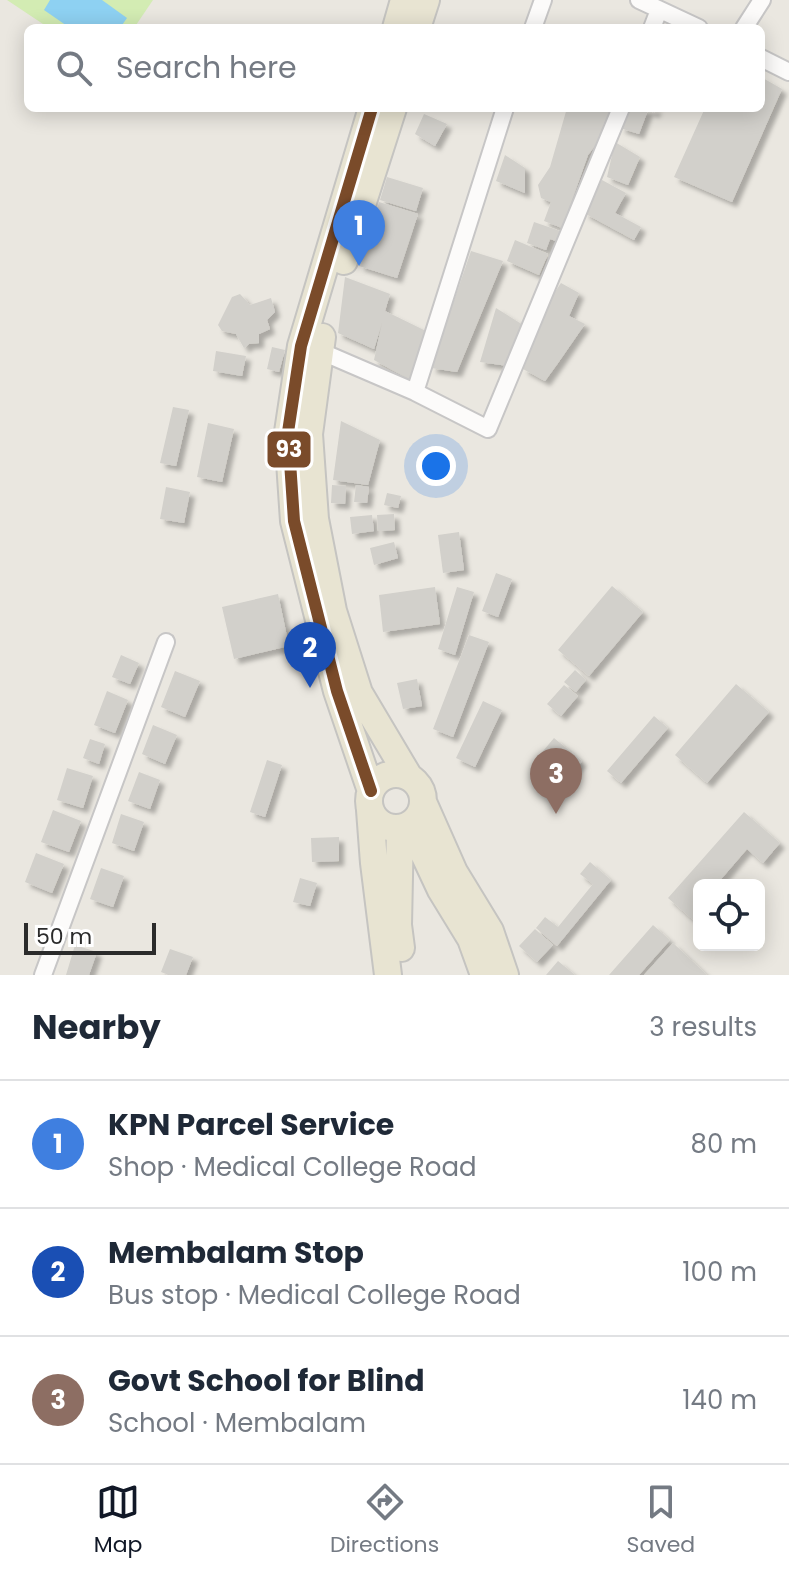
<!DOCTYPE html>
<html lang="en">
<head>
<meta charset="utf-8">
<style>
  :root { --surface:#fff; --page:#f2f2f3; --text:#1f2937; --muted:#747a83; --line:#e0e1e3; --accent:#111827 }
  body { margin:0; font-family:Poppins,sans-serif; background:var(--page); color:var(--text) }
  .controls { position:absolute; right:24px; bottom:24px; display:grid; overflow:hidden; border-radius:12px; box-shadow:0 4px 20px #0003 }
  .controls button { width:72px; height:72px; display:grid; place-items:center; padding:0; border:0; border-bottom:2px solid var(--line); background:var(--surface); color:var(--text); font:40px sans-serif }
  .scale { position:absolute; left:24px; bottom:20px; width:132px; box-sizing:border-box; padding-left:8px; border:4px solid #2b2b2b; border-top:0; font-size:22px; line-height:28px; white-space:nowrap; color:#2b2b2b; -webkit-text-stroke:6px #fff; paint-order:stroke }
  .you { position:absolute; left:436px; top:466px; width:28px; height:28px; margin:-20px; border:6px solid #fff; border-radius:50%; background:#1a73e8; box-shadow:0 0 0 12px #1a73e833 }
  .badge { display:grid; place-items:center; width:52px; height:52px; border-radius:50%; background:var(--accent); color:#fff; font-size:26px; font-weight:700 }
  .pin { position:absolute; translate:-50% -66px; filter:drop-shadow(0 2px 4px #0008) }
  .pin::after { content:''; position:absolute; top:42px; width:28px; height:24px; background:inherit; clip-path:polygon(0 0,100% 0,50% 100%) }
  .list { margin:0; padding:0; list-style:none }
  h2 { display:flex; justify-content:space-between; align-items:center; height:104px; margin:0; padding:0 32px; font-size:34px }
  h2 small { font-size:26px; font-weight:400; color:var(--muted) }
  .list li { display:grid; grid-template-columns:52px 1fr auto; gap:24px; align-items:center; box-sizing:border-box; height:128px; padding:0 32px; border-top:2px solid var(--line) }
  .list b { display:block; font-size:30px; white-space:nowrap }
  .list p { margin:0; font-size:26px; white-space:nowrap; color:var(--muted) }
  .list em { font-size:26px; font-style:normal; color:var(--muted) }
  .icon { flex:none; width:44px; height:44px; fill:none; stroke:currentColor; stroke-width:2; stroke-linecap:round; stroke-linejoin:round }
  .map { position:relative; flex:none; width:789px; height:975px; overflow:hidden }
  .search { position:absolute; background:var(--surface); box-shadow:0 4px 20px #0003; left:24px; right:24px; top:24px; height:88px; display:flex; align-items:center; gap:20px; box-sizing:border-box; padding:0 28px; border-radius:12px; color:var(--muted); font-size:30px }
  .sheet { height:488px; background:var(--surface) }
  nav { display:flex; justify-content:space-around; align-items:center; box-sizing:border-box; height:112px; border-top:2px solid var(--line); background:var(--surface); font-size:22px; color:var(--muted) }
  nav a { display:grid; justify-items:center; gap:4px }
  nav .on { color:var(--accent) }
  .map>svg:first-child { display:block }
</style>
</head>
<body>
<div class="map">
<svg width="789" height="975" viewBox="0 0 789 975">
  <defs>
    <filter id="shadow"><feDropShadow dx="5" dy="5" stdDeviation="2" flood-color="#0004"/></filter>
  </defs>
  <rect width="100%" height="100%" fill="#eae7e0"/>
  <!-- pitch -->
  <path fill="#d3ecb3" d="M7 0H153L134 28H49Z"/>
  <!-- water -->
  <path fill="#8ed1f2" d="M50 0H102L127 18 120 28H70L44 10Z"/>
  <!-- building -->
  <path fill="#d2d0cb" filter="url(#shadow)" d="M761 77 782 89 732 202 674 177 705 108H761Z
    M567 108H611L600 139 588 155 562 228 544 221 551 202 541 198 538 185 550 167Z
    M630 108H657L654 113 648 110 639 134 620 128Z
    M424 114 447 124 435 146 415 134Z
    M615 142 640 157 628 185 607 177Z
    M505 155 525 168V193L496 181Z
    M387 177 423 188 416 211 380 200Z
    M602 180 626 193 615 213 641 227 634 240 584 213Z
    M379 202 418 214 397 278 359 266Z
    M534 222 560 231 556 241 550 239 546 250 527 243Z
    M515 240 548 254 539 275 507 261Z
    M471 251 503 261 457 372 431 368Z
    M345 277 390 294 385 311 426 331 411 380 374 360 382 323 374 349 338 333Z
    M561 283 579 293 569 316 585 324 558 363 536 349 558 363 545 381 523 369 546 305Z
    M240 294 250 305 271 298 275 312 267 320 270 329 259 334V343L249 344 244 348 236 334 222 331 218 325 232 297Z
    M496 308 523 325 508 366 480 362Z
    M272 347 285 350 279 372 267 369Z
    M216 351 246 356 242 376 213 371Z
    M173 407 189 410 176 466 160 463Z
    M341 421 380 440 368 485 333 480Z
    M208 423 234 429 222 482 197 477Z
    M332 485 346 486 345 504 331 503Z
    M356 485 369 487 367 503 354 502Z
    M166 487 190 492 184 523 160 519Z
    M387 493 401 496 398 508 384 505Z
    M394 514 395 530 378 531 377 515Z
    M372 515 374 531 352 534 350 517Z
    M459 532 464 570 443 573 438 535Z
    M394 542 398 558 374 565 370 548Z
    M496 573 512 579 498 617 482 611Z
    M612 586 643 612 589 676 558 650Z
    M435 587 440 624 383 632 379 595Z
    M457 587 474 592 455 655 438 649Z
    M278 594 289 646 234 659 222 607Z
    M469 635 489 642 453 737 433 729Z
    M121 655 139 663 130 684 112 677Z
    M575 670 586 680 576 692 564 682Z
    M175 671 200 681 185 717 161 707Z
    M417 679 422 706 403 709 397 683Z
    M736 684 769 712 707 783 675 755Z
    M564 685 578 696 561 716 547 704Z
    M107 691 128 700 115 733 94 725Z
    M483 701 502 710 475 767 456 758Z
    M654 716 668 728 621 783 607 771Z
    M153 725 177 735 165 764 142 754Z
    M554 738 582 761 566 780 538 757Z
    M90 739 105 744 99 764 83 758Z
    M267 760 282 765 265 817 250 812Z
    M67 768 93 776 83 808 57 800Z
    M139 772 160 780 150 809 128 801Z
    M53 810 81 821 69 852 41 842Z
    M744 812 780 843 763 863 747 849 716 885H699V925L668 898Z
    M121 814 144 822 134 851 112 843Z
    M339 837V861L312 862 311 838Z
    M36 853 64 864 52 893 25 882Z
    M590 862 611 880 557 946 536 928 545 917 558 927 593 884 580 874Z
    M101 868 124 876 113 907 90 899Z
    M300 878 317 883 310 906 293 902Z
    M653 925 670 940 639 975H609Z
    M535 929 553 945 537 962 519 946Z
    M673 943 707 975H644Z
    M75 945 97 952 89 975H66Z
    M170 949 193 957 186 975H169L161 972Z
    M558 961 575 975H546Z"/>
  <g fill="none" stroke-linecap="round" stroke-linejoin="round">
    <!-- street casing -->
    <g stroke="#c7c6c6" stroke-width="20">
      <path id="street" d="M639 0 699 28
        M533 28 543 0
        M652 28 659 10
        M744 28 762 0
        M761 58 789 72
        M315 349 415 392 488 429 621 108
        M415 392 505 108
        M43 975 166 642"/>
    </g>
    <!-- primary casing -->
    <g stroke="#c5c4c1" stroke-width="30">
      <path id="primary" d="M396 28 404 0
        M417 28 426 0
        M344 261 393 108
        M322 337 309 434 315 519 333 611 359 693 409 777
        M369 801a27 27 0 1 1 54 0a27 27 0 1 1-54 0Z
        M371 791 337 691 294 521 288 432 301 346 372 108
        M423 802 454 872 490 931 505 975
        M370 810 374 863 388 975
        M410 824 441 890 471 939 484 975
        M400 828 398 925 401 948"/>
    </g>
    <!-- street -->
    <use href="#street" stroke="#fcfbfa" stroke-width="16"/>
    <!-- primary -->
    <use href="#primary" stroke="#e8e4d2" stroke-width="26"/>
    <!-- bus-1 casing -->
    <g stroke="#fff" stroke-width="18">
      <path id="bus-1" d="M371 791 337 691 294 521 288 432 301 346 372 108"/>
    </g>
    <!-- bus-1 -->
    <use href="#bus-1" stroke="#7a4b2a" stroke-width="12"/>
  </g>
  <rect stroke="#fff" stroke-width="3" x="266" y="430" width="46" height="39" rx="8" fill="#7a4b2a"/>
  <g font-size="22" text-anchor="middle" font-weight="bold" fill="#fff">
    <text x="289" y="457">93</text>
  </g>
</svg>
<div class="controls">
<button><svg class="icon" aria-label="locate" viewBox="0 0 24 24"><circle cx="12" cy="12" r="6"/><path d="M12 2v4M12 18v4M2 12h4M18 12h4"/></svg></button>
</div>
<div class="scale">50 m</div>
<div class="you"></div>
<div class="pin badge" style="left:359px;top:266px;background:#3f7fe0">1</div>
<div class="pin badge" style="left:310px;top:688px;background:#1a4fb4">2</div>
<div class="pin badge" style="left:556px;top:814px;background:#8d6e63">3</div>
<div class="search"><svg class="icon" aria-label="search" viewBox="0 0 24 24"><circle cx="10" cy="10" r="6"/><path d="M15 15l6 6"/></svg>Search here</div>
</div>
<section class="sheet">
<h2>Nearby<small>3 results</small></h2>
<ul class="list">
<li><span class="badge" style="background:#3f7fe0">1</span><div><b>KPN Parcel Service</b><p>Shop · Medical College Road</p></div><em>80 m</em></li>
<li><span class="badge" style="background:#1a4fb4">2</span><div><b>Membalam Stop</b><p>Bus stop · Medical College Road</p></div><em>100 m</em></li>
<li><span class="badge" style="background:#8d6e63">3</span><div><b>Govt School for Blind</b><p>School · Membalam</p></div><em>140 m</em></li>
</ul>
</section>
<nav>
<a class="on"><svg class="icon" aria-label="map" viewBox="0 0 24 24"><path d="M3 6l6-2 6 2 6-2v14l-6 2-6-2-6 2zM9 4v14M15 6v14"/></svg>Map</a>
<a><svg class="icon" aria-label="directions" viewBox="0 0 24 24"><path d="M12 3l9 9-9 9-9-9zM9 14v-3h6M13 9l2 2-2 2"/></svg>Directions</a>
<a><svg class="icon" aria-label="saved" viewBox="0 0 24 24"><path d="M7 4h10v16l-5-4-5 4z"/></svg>Saved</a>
</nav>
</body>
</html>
